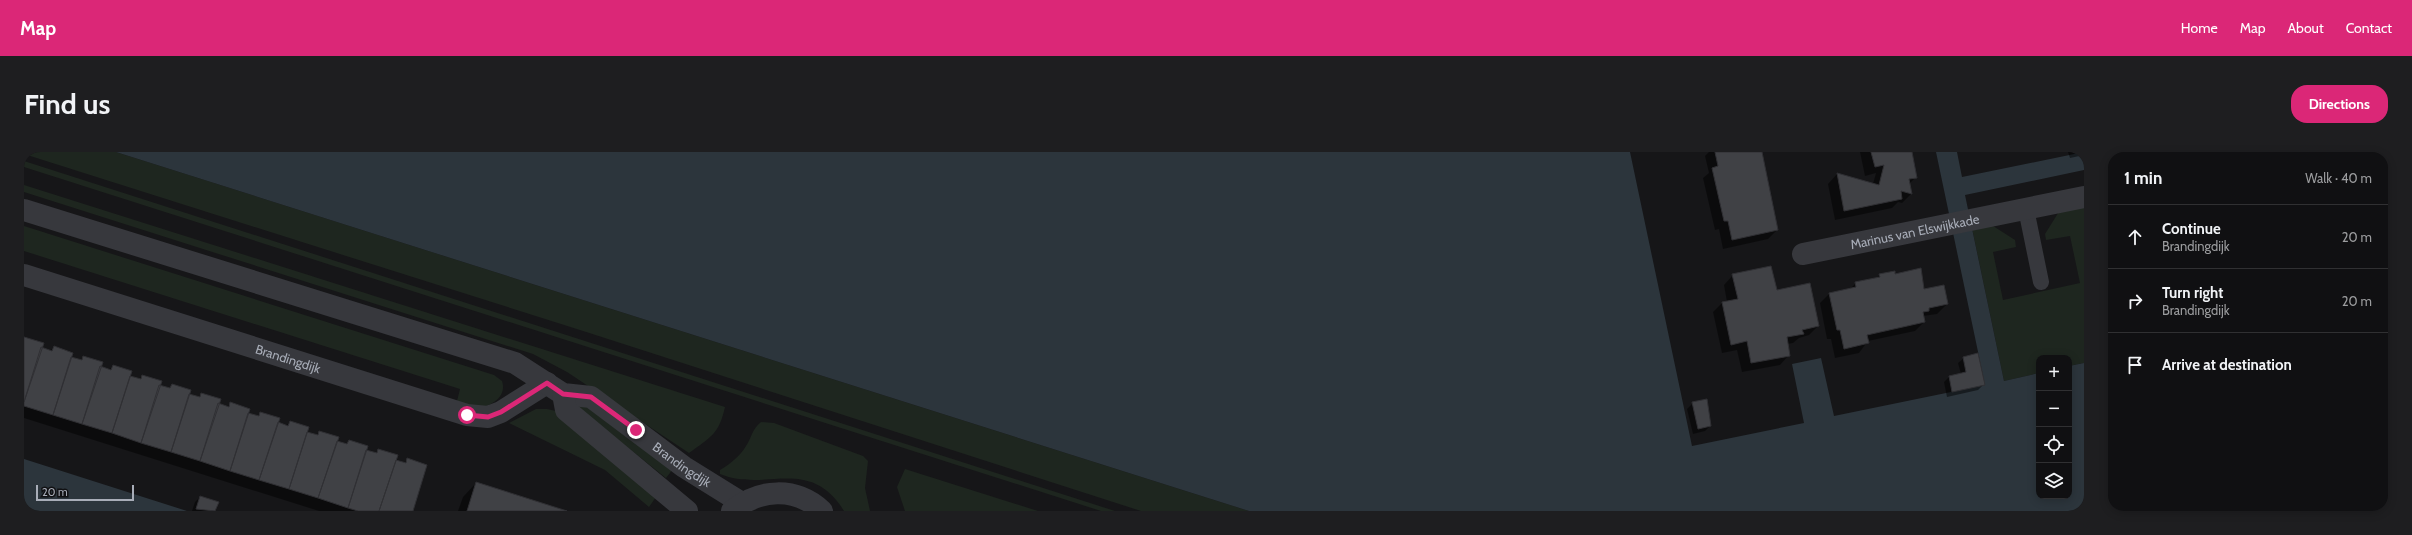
<!DOCTYPE html>
<html lang="en">
<head>
<meta charset="utf-8">
<style>
  :root { --surface:#101012; --page:#1e1e20; --text:#f1f3f6; --muted:#9c9d9f; --line:#303032; --accent:#db2777 }
  body { margin:0; font-family:Cabin,sans-serif; background:var(--page); color:var(--text) }
  .controls { position:absolute; right:12px; bottom:12px; display:grid; overflow:hidden; border-radius:8px; box-shadow:0 2px 10px #0003 }
  .controls button { width:36px; height:36px; display:grid; place-items:center; padding:0; border:0; border-bottom:1px solid var(--line); background:var(--surface); color:var(--text); font:20px sans-serif }
  .scale { position:absolute; left:12px; bottom:10px; width:98px; box-sizing:border-box; padding-left:4px; border:2px solid #a8adb8; border-top:0; font-size:11px; line-height:14px; white-space:nowrap; color:#a8adb8; -webkit-text-stroke:3px #111113; paint-order:stroke }
  .stop { position:absolute; width:12px; height:12px; margin:-9px; border:3px solid #db2777; border-radius:50%; background:#fff }
  .stop.end { background:#db2777; border-color:#fff; box-shadow:0 1px 4px #0008 }
  .list { margin:0; padding:0; list-style:none }
  h2 { display:flex; justify-content:space-between; align-items:center; height:52px; margin:0; padding:0 16px; font-size:17px }
  h2 small { font-size:13px; font-weight:400; color:var(--muted) }
  .list li { display:grid; grid-template-columns:26px 1fr auto; gap:12px; align-items:center; box-sizing:border-box; height:64px; padding:0 16px; border-top:1px solid var(--line) }
  .list b { display:block; font-size:15px; white-space:nowrap }
  .list p { margin:0; font-size:13px; white-space:nowrap; color:var(--muted) }
  .list em { font-size:13px; font-style:normal; color:var(--muted) }
  .icon { flex:none; width:22px; height:22px; fill:none; stroke:currentColor; stroke-width:2; stroke-linecap:round; stroke-linejoin:round }
  .map { position:relative; flex:none; width:2060px; height:359px; overflow:hidden; border-radius:16px }
  header { display:flex; align-items:center; gap:24px; box-sizing:border-box; height:56px; padding:0 20px; background:var(--accent); color:#fff }
  header strong { font-size:19px }
  nav { display:flex; gap:22px; margin-inline-start:auto; font-size:14px }
  .intro { display:flex; align-items:center; justify-content:space-between; box-sizing:border-box; height:96px; padding:0 24px }
  h1 { margin:0; font-size:28px }
  .button { padding:10px 18px; border-radius:16px; background:var(--accent); color:#fff; font-size:14px; font-weight:700 }
  main { display:flex; gap:24px; padding:0 24px }
  aside { flex:1; background:var(--surface); border-radius:16px; box-shadow:0 2px 10px #0003 }
  .map>svg:first-child { display:block }
</style>
</head>
<body>
<header>
<strong>Map</strong>
<nav><a>Home</a><a>Map</a><a>About</a><a>Contact</a></nav>
</header>
<div class="intro"><h1>Find us</h1><a class="button">Directions</a></div>
<main>
<div class="map">
<svg width="2060" height="359" viewBox="0 0 2060 359">
  <rect width="100%" height="100%" fill="#161618"/>
  <!-- green -->
  <path fill="#1e261f" d="M0 0H92L1225 359H1117L556 178 0 2Z
    M0 9 1091 359H1077L0 15Z
    M0 33 701 255C695 282 687 285 665 301L543 220 509 202 0 40Z
    M2060 53V211L2045 214V206H2015V221L1980 229 1948 76 1966 72 1991 88 1992 95 1969 100 1979 148 2056 131 2046 84 2022 88 2021 82 2036 58Z
    M0 74 470 223 478 229C483 244 469 253 456 256L433 249 436 237 0 99Z
    M555 249 649 317 642 326 553 255Z
    M512 257H523L532 259 632 345 625 355 581 318 485 271Z
    M737 270 750 271 839 304 844 309 841 336 846 359H820C785 303 742 341 696 322V318C706 312 716 304 722 294 728 285 728 277 737 270Z
    M881 317 1014 359H881L873 335Z"/>
  <!-- water -->
  <path fill="#2c353c" d="M92 0H1606L1668 294 1780 271 1768 212 1797 206 1810 264 1961 233 1912 0H1933L1938 25 2060 0V18L1941 43 1980 229 2015 221V344H2045V214L2060 211V359H1225Z
    M0 307 163 359H11L0 356Z"/>
  <!-- shadow -->
  <path fill="#0007" d="M1685 0H1737L1753 78 1744 87 1699 97 1695 77 1691 78 1679 26 1685 21 1681 4Z
    M1836 0H1887L1892 25 1885 32 1887 42 1878 51 1874 50 1868 56 1811 68 1804 32 1813 22 1849 32 1852 21 1841 24Z
    M2044 0H2060V3L2046 6Z
    M1709 123 1794 174 1785 183 1775 186 1769 191 1763 192 1765 203 1756 213 1718 220 1713 198 1698 201 1689 160 1698 151 1703 150 1700 133Z
    M1856 123H1871L1923 152 1913 162 1899 164 1900 170 1891 179 1844 189 1835 201 1811 206 1807 187H1803L1796 151 1805 142 1825 138 1832 131 1852 127Z
    M0 187 26 199 30 195 47 206 56 209 59 205 85 218 89 214 106 225 115 227 118 224 144 237 148 233 165 243 174 246 177 242 203 255 207 251 223 262 233 265 236 261 262 274 266 270 283 281 292 283 295 280 321 293 325 289 342 299 351 302 354 298 380 311 384 307 388 359H295L0 266Z
    M1940 206 1960 232 1954 238 1923 245 1920 230 1925 225 1937 222 1934 211Z
    M1669 251 1686 274 1681 279 1669 282 1663 257Z
    M452 331 540 359H434L439 345Z
    M176 345 193 350 190 359H168L171 350Z"/>
  <!-- building -->
  <path fill="#404145" stroke="#303034" d="M1691 0H1738L1754 78 1708 88 1704 69H1700L1688 16 1694 14Z
    M1847 0H1888L1893 26 1885 27 1888 42 1877 39 1878 47 1820 59 1813 21 1855 33 1860 13 1851 15Z
    M1747 114 1753 138 1786 131 1795 174 1778 178 1780 182 1763 185 1766 204 1727 211 1723 189 1707 193 1698 150 1714 147 1708 122Z
    M1897 116 1900 137 1920 133 1924 152 1905 156V159L1899 160 1901 170 1843 183 1845 191 1820 197 1816 178H1813L1805 141 1832 135 1831 130 1856 125 1855 122 1871 119V122Z
    M0 185 20 191 0 250Z
    M30 194 49 201 29 263 0 254V250L17 195 28 199Z
    M1954 201 1961 233 1928 240 1925 224 1942 220 1939 205Z
    M59 204 79 210 58 272 29 263 47 205 58 208Z
    M89 213 108 219 88 281 58 272 76 214 87 218Z
    M118 223 138 229 117 291 88 281 106 224 117 227Z
    M148 232 167 238 147 300 117 291 135 233 146 236Z
    M177 241 197 247 176 309 147 300 165 242 176 245Z
    M1683 247 1687 274 1674 277 1668 250Z
    M206 250 226 257 206 319 176 309 194 251 205 255Z
    M236 260 256 266 235 328 206 319 224 261 235 264Z
    M266 269 285 275 265 337 235 328 254 270 264 274Z
    M295 279 315 285 294 346 265 337 283 280 294 283Z
    M325 288 344 294 324 356 294 346 313 289 323 292Z
    M354 297 374 303 355 359H334L324 356 342 298 353 301Z
    M383 306 403 313 389 359H355L372 308 382 311Z
    M452 330 543 359H443Z
    M176 344 195 350 191 359 172 357Z"/>
  <g fill="none" stroke-linecap="round" stroke-linejoin="round">
    <!-- service -->
    <path stroke="#37383d" stroke-width="16" d="M2002 57 2017 130"/>
    <!-- minor -->
    <g stroke="#37383d" stroke-width="22">
      <path id="s1" d="M1779 102 2060 45"/>
      <path id="s2" d="M0 123 443 263 464 265 477 260 523 231"/>
    </g>
    <!-- tertiary -->
    <g stroke="#37383d" stroke-width="22">
      <path id="s3" d="M0 58 491 211 539 242 567 245 660 315 718 351"/>
      <path d="M539 242 542 258 663 359"/>
      <path d="M708 359C735 337 771 334 798 359"/>
    </g>
  </g>
  <g fill="none" stroke-linecap="round" stroke-linejoin="round">
    <!-- route -->
    <path stroke="#db2777" stroke-width="5" d="M443 263 464 265 477 260 523 231 539 242 567 245 612 278"/>
  </g>
  <g text-anchor="middle" dominant-baseline="central" stroke-width="4" stroke-linejoin="round" paint-order="stroke">
    <!-- street labels -->
    <g font-size="13" fill="#a8adb8" stroke="#111113">
      <text stroke="none"><textPath href="#s1" startOffset="114">Marinus van Elswijkkade</textPath></text>
      <text stroke="none"><textPath href="#s2" startOffset="277">Brandingdijk</textPath></text>
      <text stroke="none"><textPath href="#s3" startOffset="713">Brandingdijk</textPath></text>
    </g>
  </g>
</svg>
<div class="controls">
<button>+</button>
<button>−</button>
<button><svg class="icon" aria-label="locate" viewBox="0 0 24 24"><circle cx="12" cy="12" r="6"/><path d="M12 2v4M12 18v4M2 12h4M18 12h4"/></svg></button>
<button><svg class="icon" aria-label="layers" viewBox="0 0 24 24"><path d="M12 4l9 5-9 5-9-5zM3 14l9 5 9-5"/></svg></button>
</div>
<div class="scale">20 m</div>
<div class="stop" style="left:443px;top:263px"></div>
<div class="stop end" style="left:612px;top:278px"></div>
</div>
<aside>
<h2>1 min<small>Walk · 40 m</small></h2>
<ul class="list">
<li><svg class="icon" aria-label="ahead" viewBox="0 0 24 24"><path d="M12 20V5M6 11l6-6 6 6"/></svg><div><b>Continue</b><p>Brandingdijk</p></div><em>20 m</em></li>
<li><svg class="icon" aria-label="right" viewBox="0 0 24 24"><path d="M7 20v-9h11M14 6l5 5-5 5"/></svg><div><b>Turn right</b><p>Brandingdijk</p></div><em>20 m</em></li>
<li><svg class="icon" aria-label="arrive" viewBox="0 0 24 24"><path d="M6 21V4h12l-3 4 3 4H6"/></svg><div><b>Arrive at destination</b></div></li>
</ul>
</aside>
</main>
</body>
</html>
